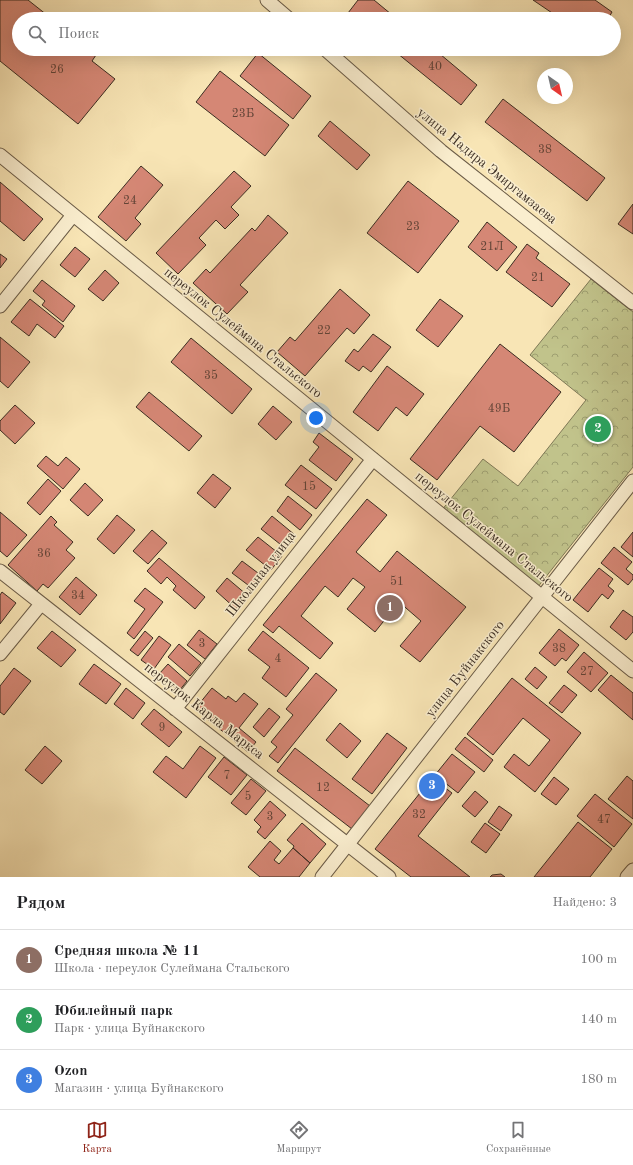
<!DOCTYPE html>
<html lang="ru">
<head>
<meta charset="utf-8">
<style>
  :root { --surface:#fff; --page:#f2f2f2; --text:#202124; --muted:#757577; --line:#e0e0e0; --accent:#8f2418 }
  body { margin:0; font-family:"Old Standard TT",serif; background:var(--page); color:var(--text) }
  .compass { position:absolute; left:537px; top:68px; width:36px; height:36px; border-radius:50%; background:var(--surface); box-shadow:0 4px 16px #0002; rotate:146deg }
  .you { position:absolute; left:316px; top:418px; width:14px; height:14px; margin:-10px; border:3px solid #fff; border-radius:50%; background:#1a73e8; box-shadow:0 0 0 6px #1a73e833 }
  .badge { display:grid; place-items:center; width:26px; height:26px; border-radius:50%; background:var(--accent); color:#fff; font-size:13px; font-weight:700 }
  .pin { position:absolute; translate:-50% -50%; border:2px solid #fff; box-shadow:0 1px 4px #0006 }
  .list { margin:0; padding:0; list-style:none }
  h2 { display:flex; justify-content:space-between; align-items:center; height:52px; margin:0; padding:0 16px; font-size:17px }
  h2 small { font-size:13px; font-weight:400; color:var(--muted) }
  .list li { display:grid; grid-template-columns:26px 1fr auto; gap:12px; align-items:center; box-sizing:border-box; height:60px; padding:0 16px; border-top:1px solid var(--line) }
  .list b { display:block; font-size:15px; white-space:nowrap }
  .list p { margin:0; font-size:13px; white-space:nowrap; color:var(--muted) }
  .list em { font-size:13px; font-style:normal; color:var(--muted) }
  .icon { flex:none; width:22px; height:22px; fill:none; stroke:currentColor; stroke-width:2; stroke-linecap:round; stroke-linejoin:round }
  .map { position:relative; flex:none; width:633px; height:877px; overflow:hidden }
  .search { position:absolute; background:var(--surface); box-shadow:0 4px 16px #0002; left:12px; right:12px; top:12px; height:44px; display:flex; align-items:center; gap:10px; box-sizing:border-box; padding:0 14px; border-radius:22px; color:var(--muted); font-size:15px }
  .sheet { height:232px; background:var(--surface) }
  nav { display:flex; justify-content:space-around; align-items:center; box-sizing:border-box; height:56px; border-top:1px solid var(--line); background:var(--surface); font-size:11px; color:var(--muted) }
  nav a { display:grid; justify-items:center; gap:2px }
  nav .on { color:var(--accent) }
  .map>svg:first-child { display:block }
</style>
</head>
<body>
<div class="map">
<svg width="633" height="877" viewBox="0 0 633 877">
  <defs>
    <pattern id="park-crowns" width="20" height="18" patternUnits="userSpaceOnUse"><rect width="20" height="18" fill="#c1c38b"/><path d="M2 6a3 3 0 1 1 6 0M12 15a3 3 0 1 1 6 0" fill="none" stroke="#9e9f71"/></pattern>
  </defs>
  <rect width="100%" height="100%" fill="#f8e5b5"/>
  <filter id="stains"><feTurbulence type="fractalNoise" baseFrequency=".005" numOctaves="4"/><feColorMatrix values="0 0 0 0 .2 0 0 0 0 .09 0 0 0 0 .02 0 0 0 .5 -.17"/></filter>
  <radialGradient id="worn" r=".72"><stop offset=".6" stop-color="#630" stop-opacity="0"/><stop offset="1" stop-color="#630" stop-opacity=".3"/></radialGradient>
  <!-- park -->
  <path fill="url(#park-crowns)" stroke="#7e7856" d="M591 279 633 312V467L537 588 441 511 483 459 518 486 586 400 530 355Z"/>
  <!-- building -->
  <path fill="#d58775" stroke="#3b2d22" d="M0 0H28L52 19H19V49H89L96 55 92 61 115 79 78 124 0 61Z
    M358 0H374L397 19H355L348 13Z
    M533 0H595L612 12 608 19H561Z
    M392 49H434L477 85 461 105Z
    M258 53 311 96 293 119 240 76Z
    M220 71 289 125 265 156 196 102Z
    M503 99 605 178 587 201 485 122Z
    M330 121 370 155 357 170 318 136Z
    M141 166 163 185 135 218 141 224 126 241 98 217Z
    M234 171 251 186 231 207 239 215 225 229 216 220 199 238 206 245 178 274 156 253Z
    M408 181 459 221 418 273 367 233Z
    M0 182 43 219 24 241 0 221Z
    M633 204V234L618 224Z
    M268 215 288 233 240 285 248 292 227 314 193 283 206 269 210 273 252 228 255 231Z
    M487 222 517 247 497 271 468 247Z
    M527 244 539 253 536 258 570 284 552 307 506 272Z
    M75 247 90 259 75 277 60 265Z
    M0 254 7 259 0 268Z
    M105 270 119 283 103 301 88 289Z
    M42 280 75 306 63 322 42 305 45 301 33 291Z
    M340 289 370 315 354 334 347 328 305 376 277 352 290 337 295 341Z
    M30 299 64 326 55 338 37 324 29 336 11 322Z
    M440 299 463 316 438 347 416 330Z
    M373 334 391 347 371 372 363 366 359 371 345 361 354 349 358 352Z
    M0 337 30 362 8 388 0 381Z
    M191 338 252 389 232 414 171 362Z
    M500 344 561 392 514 452 480 426 437 480 410 459Z
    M387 366 424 394 407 416 396 407 378 431 353 412Z
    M149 392 202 436 189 451 136 407Z
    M15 405 35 423 15 444 0 430V421Z
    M273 406 292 422 276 440 258 424Z
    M319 433 353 459 336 481 309 460 319 447 313 442Z
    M46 456 58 466 66 457 80 469 63 489 37 466Z
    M301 465 332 489 316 509 285 485Z
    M213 474 231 488 215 508 197 493Z
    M48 479 61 491 40 515 27 503Z
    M85 483 103 500 88 516 70 500Z
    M288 496 312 515 300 530 277 511Z
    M367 499 387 515 356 552 380 572 397 551 466 607 420 662 400 646 421 621 399 602 375 632 347 609 365 587 353 578 338 597 325 586 301 616 333 643 320 659 279 626 273 633 263 625Z
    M0 512 27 535 7 557 0 551Z
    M117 515 135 530 114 554 97 539Z
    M51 516 57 522 54 525 73 542 66 550 75 558 48 588 43 584 37 591 8 565Z
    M272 516 295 535 285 548 261 529Z
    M152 530 167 543 148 564 133 551Z
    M633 532V557L621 547Z
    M258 537 282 556 271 570 246 550Z
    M614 547 632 562 626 569 633 575V579L628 585 601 563Z
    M159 558 205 597 195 609 173 590 176 586 167 577 161 584 147 571Z
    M242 561 262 576 252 588 232 573Z
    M599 568 613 579 608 586 614 591 608 599 602 594 588 612 573 600Z
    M76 577 97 595 80 615 59 597Z
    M227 578 247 595 236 609 216 591Z
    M145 588 163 602 134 639 127 633 145 609 134 601Z
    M2 592 16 603 0 624V595Z
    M623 610 633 617V632L626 640 610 627Z
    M559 629 579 645 566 661 562 658 555 666 539 653Z
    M199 630 217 644 205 659 187 645Z
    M52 631 76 650 61 667 37 648Z
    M145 631 153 638 138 656 130 650Z
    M263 631 309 668 286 697 262 678 270 667 248 650Z
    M159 636 171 645 154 669 141 660Z
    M179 644 201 663 190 676 168 657Z
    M584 652 608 673 591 692 567 672Z
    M94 664 121 684 106 704 79 684Z
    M168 664 187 681 179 691 159 674Z
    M535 667 547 677 537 689 525 679Z
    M14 668 31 681 4 715 0 712V686Z
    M316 673 337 690 278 763 269 756 277 747 271 742 293 715 286 709Z
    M611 675 633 693V720L598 690Z
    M512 678 581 733 535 792 504 767 514 754 529 766 550 740 523 718 493 755 467 734Z
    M564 685 577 695 562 713 549 703Z
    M126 688 145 703 133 719 114 704Z
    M212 688 226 699 228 696 236 702 244 693 258 704 239 728 256 742 248 752 195 709Z
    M269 708 280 717 264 737 253 727Z
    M154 709 182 732 169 747 141 724Z
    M340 723 361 741 347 758 326 740Z
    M387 733 407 748 372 794 352 779Z
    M465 737 493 760 484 772 455 749Z
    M45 746 62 761 42 784 25 770Z
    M200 746 216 758 186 798 153 772 166 756 183 769Z
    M295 748 370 806 352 829 277 771Z
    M452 754 475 772 458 793 435 775Z
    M224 757 247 775 231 795 208 777Z
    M627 776 633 781V819L608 799Z
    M554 777 569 789 556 805 541 794Z
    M432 778 452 793 418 836 470 877H411L375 849Z
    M251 779 266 791 246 815 231 803Z
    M475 791 488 802 475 817 462 806Z
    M595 794 632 824 614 847 577 816Z
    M270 801 286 815 265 839 257 832 261 827 254 820Z
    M499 806 512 815 501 831 488 822Z
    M578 822 612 849 590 877H534Z
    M302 823 326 844 310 863 293 848 294 846 287 840Z
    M485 823 500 834 486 853 471 842Z
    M270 841 281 851 274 860 279 864 293 848 310 863 299 877H260L248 867Z
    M501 874 505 877H490L492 875Z"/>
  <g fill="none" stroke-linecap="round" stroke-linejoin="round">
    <!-- minor casing -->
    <g stroke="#6a5b47" stroke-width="15">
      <path id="minor" d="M267 0 289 19
        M325 49 441 151 633 303
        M0 155 633 671
        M0 306 73 215
        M0 571 389 877
        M0 654 41 604
        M175 709 373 459
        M322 877 633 481
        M627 877 633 870"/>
    </g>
    <!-- minor -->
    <use href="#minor" stroke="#faeecf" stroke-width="13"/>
  </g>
  <g text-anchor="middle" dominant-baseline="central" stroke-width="3" stroke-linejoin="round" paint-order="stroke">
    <!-- number labels -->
    <g font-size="12" fill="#624437">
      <text x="435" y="67">40</text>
      <text x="57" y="70">26</text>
      <text x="243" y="114">23Б</text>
      <text x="545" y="150">38</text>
      <text x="130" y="201">24</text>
      <text x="413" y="227">23</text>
      <text x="492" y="247">21Л</text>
      <text x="538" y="278">21</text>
      <text x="324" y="331">22</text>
      <text x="211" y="376">35</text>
      <text x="499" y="409">49Б</text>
      <text x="309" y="487">15</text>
      <text x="44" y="554">36</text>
      <text x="397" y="582">51</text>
      <text x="78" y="596">34</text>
      <text x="202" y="644">3</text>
      <text x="559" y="649">38</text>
      <text x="278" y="659">4</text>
      <text x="587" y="672">27</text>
      <text x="162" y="728">9</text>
      <text x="227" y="776">7</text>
      <text x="323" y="788">12</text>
      <text x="248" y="797">5</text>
      <text x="419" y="815">32</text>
      <text x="270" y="817">3</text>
      <text x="604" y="820">47</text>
    </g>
    <!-- street labels -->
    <g font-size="14" fill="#3b2d22" stroke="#faeecf">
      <text transform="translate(487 166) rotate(39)">улица Надира Эмиргамзаева</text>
      <text transform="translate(243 333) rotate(39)">переулок Сулеймана Стальского</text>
      <text transform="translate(494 537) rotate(39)">переулок Сулеймана Стальского</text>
      <text transform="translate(261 574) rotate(-52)">Школьная улица</text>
      <text transform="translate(465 669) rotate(-52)">улица Буйнакского</text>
      <text transform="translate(204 711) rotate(38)">переулок Карла Маркса</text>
    </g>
  </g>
  <rect width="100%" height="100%" filter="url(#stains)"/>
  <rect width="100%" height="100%" fill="url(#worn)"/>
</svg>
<svg class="compass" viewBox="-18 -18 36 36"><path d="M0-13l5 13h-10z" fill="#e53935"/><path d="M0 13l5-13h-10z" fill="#757577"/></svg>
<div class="you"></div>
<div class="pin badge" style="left:390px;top:608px;background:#8d6e63">1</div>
<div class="pin badge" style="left:598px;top:429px;background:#2e9e5b">2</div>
<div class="pin badge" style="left:432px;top:786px;background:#3f7fe0">3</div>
<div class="search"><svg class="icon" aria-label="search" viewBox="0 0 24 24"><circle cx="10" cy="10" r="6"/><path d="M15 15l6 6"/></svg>Поиск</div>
</div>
<section class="sheet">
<h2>Рядом<small>Найдено: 3</small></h2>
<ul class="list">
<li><span class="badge" style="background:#8d6e63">1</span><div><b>Средняя школа № 11</b><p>Школа · переулок Сулеймана Стальского</p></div><em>100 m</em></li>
<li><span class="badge" style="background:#2e9e5b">2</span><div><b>Юбилейный парк</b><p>Парк · улица Буйнакского</p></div><em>140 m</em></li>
<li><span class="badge" style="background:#3f7fe0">3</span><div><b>Ozon</b><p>Магазин · улица Буйнакского</p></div><em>180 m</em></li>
</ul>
</section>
<nav>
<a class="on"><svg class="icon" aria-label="map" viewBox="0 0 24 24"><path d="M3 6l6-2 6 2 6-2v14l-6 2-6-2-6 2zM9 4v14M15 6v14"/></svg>Карта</a>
<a><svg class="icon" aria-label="directions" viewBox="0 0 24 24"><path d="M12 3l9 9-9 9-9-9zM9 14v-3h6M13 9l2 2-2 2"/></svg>Маршрут</a>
<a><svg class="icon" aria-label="saved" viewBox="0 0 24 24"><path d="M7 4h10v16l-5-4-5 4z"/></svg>Сохранённые</a>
</nav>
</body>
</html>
